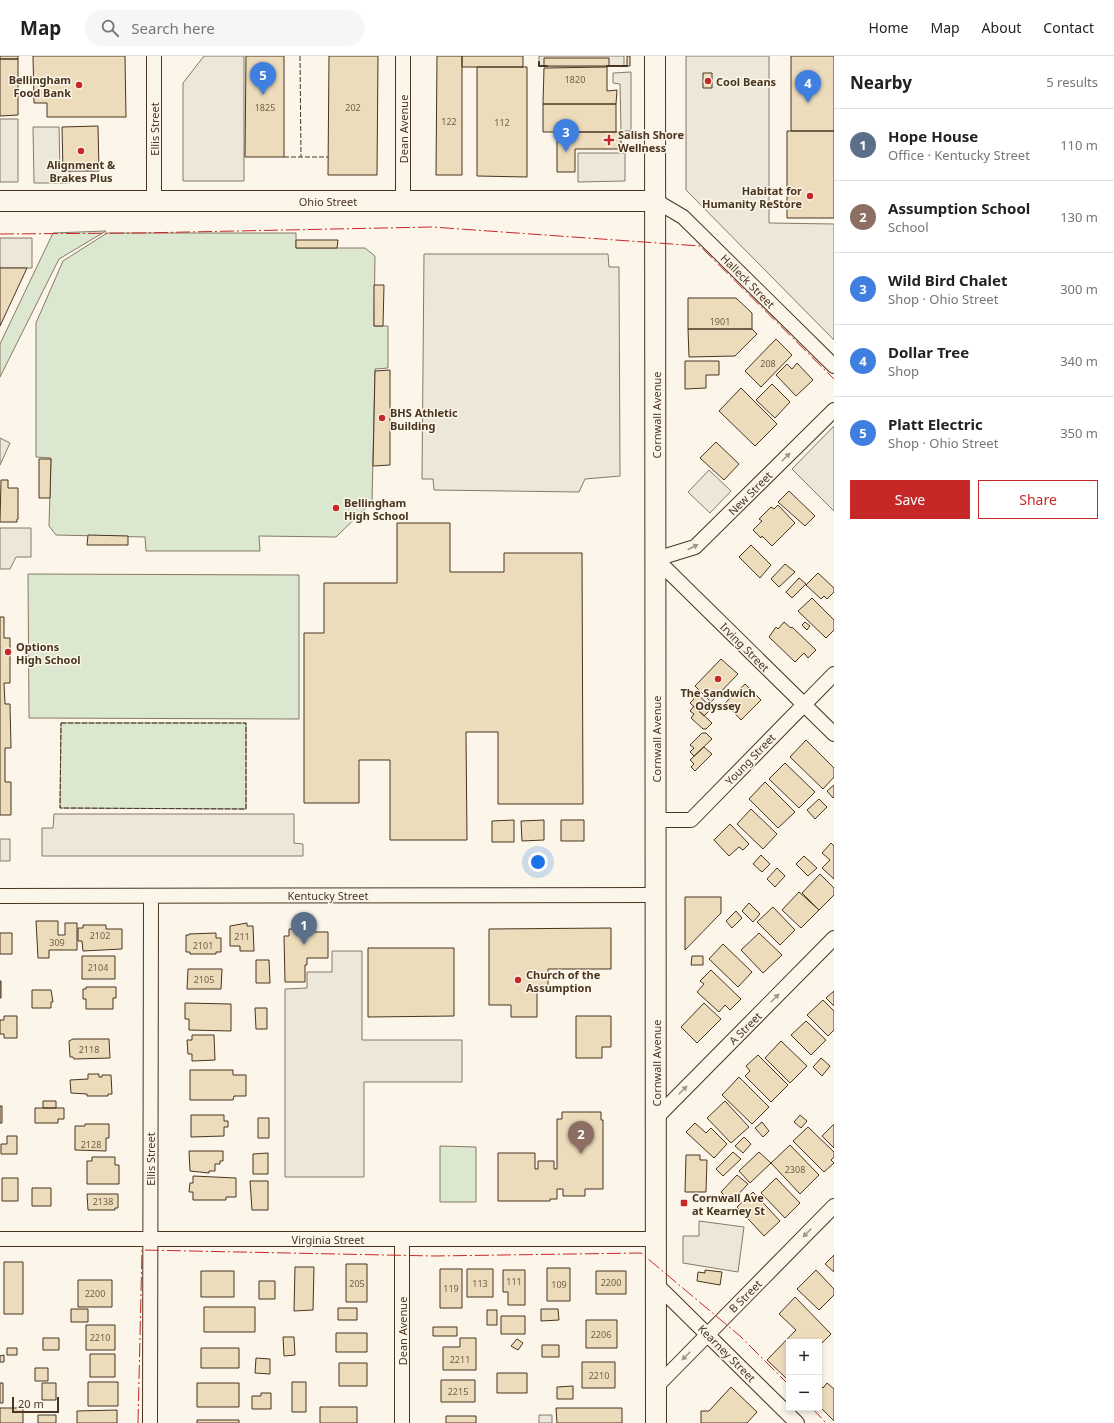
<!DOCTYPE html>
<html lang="en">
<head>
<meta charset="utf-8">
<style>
  :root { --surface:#fff; --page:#f6f6f6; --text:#222; --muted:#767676; --line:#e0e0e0; --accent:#c62828 }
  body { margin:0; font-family:"Noto Sans",sans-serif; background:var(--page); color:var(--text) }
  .controls { position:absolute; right:12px; bottom:12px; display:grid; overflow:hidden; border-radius:0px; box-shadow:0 2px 6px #0003 }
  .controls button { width:36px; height:36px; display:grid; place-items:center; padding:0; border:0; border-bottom:1px solid var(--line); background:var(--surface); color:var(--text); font:20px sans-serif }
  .scale { position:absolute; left:12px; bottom:10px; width:47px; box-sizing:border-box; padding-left:4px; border:2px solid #4a3520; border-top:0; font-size:11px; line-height:14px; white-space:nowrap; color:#4a3520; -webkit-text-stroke:3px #fbf6e9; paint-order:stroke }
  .you { position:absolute; left:538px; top:806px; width:14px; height:14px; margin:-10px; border:3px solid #fff; border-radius:50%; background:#1a73e8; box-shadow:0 0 0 6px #1a73e833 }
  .badge { display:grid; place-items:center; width:26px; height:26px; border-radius:50%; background:var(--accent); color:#fff; font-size:13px; font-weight:700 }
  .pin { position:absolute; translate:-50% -33px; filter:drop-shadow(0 1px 2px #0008) }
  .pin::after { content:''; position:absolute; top:21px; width:14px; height:12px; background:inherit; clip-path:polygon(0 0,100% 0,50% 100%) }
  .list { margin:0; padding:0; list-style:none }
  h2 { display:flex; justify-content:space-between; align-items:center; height:52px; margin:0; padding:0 16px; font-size:17px }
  h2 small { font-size:13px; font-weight:400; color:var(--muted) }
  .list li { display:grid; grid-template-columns:26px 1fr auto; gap:12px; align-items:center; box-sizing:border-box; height:72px; padding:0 16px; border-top:1px solid var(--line) }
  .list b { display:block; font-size:15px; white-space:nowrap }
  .list p { margin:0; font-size:13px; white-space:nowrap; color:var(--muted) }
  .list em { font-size:13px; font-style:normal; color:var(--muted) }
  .actions { display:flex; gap:8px; padding:12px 16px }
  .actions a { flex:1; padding:9px 0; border:1px solid var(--accent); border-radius:0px; text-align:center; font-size:14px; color:var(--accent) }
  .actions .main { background:var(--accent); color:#fff }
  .icon { flex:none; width:22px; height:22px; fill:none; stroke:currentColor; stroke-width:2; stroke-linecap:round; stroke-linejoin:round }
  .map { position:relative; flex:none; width:834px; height:1367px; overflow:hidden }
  header { display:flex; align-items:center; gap:24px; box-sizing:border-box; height:56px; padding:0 20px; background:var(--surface); border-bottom:1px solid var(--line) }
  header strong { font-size:19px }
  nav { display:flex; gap:22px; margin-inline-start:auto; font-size:14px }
  .search { width:280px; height:36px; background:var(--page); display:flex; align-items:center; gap:10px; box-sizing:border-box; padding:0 14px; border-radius:22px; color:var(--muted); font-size:15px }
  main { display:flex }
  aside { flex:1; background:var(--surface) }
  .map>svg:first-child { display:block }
</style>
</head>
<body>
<header>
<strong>Map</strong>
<div class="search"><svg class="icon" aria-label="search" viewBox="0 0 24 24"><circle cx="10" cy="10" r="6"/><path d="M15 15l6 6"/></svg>Search here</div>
<nav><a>Home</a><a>Map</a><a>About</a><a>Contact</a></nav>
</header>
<main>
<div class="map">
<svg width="834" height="1367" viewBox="0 0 834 1367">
  <rect width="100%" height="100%" fill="#fbf6e9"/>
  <!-- green -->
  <path fill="#dce7d0" stroke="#887966" d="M106 175 59 203 0 321V288L53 177Z
    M107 177H296V192H365L375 200 374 270H388V312L375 313 372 446 336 481 259 480 260 495H146L145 481 56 479 49 470 51 402 36 401V267L63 205Z
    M28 518 299 519V663L29 662Z
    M61 667H246V753L60 752Z
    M440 1090 476 1091V1146H440Z"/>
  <!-- parking -->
  <path fill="#ede7d9" stroke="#887966" d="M204 0H244V125H183V27Z
    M539 0H624V10H539Z
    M686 0H769V167L834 168V284L686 134Z
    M631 16V75H621L620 28 613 27V17Z
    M0 63H18V126H0Z
    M33 71H59L60 114H70V127H34Z
    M578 97H625V125L578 126Z
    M0 182H32V212H0Z
    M424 198H608L609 211H619L620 420 585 423 579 436 434 434 433 423H422Z
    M834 370V455L792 413Z
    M0 382 10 387 0 409Z
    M709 414 731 435 710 457 688 436Z
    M0 472H31V501H16L10 513H0Z
    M54 758H294V787L303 788V800H42V772H53Z
    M0 783H10V805H0Z
    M332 895H362V984H462V1026H364V1121H285V933L307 932V916H332Z
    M699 1165 744 1171 738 1216 683 1207V1180H699Z
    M539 1359H552V1367H539Z"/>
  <!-- building -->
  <path fill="#ecdcbc" stroke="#4a3520" d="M0 0H18V3H0Z
    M33 0H125L126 61H47V47H34Z
    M246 0H284V101H245Z
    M329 0H378L377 119H328Z
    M437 0H462V119H436Z
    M462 0H523V11H462Z
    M627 0H630V10H627Z
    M791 0H834V75H791Z
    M544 2H609V10H544Z
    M0 3H18V59L0 60Z
    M477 11H527V121L477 120Z
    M607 11V35L617 34 616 48H543L544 12Z
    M703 17H712V32H703Z
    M543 48H616V76H543Z
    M98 70 99 115H63L62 71Z
    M787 75H834V162H787Z
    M557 76H621V93H575V116H557Z
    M296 184H338L337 192H296Z
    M0 212H27L0 270Z
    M374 229H384L383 270H374Z
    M688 242H736L752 257V273H688Z
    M688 273H752L757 278 735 300 689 301Z
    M776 283 792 299 761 331 745 315Z
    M685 305H719V319H706V332L685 333Z
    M797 307 813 324 796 340 776 319 787 308 792 313Z
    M390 314V409L373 410 375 315Z
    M772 328 790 346 775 362 756 344Z
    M741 332 777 368 755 390 719 355Z
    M716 386 739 408 724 424 700 402Z
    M39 403H51L50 442H39Z
    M1 424H8V432H18V463H17V466H0Z
    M789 435 815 460 805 470 778 446Z
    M778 449 795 467 772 490 762 480 761 482 753 474 762 465 759 463 771 451 774 453Z
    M397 467H450V516H504V497H582L583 748H498V676H466L467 784H390V704H359V747H304V577H324V527H397Z
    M88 479 128 480V489H87Z
    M751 489 771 509 760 522 739 501Z
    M785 508 795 516 779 531 771 523Z
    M818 517 834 532V536L827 543 824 540 821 543 806 529Z
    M799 522 806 528 792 542 786 536Z
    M812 542 834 564V574L826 582 798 555Z
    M0 561H4V582H10V627H4L5 648H10L11 692H5V726H11V759H0Z
    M784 566 791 572 792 571 816 594 808 602 804 597 795 606 769 581 776 571 778 573Z
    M805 566 810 570 807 574 802 569Z
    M721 603 738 618 711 646 695 630Z
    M745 628 761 644 741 664 725 647Z
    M694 635 712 652 704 660 690 647 694 643 690 640Z
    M694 650 712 667 706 673H703L691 662 694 658 690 655Z
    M702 677H706L712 683 694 700 690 696 694 692 690 689Z
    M806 684 834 712V721L823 733 790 701Z
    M704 691 712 698 695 715 691 711 694 708 690 704Z
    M785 707 815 736 799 752 769 723Z
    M765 726 795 756 778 772 749 743Z
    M834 729V741L833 742 827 735Z
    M819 743 827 751 815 763 807 754Z
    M751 753 777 778 763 793 737 768Z
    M514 764V786H492V765Z
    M544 764V784L522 785 521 765Z
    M561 764H584V785H561Z
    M730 768 749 788 743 794 739 791 729 800 714 784Z
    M831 787 834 790V823L822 812 830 804 822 797Z
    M761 799 770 808 762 816 753 808Z
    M804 800 817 812 808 820 796 808Z
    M777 812 785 820 775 831 767 823Z
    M820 818 834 832V839L819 854 802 837Z
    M799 836 819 854 801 872 782 854Z
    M685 841H721V857L685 894Z
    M749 847 760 858 753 866 742 855Z
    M773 851 795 874 780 889 757 866Z
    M736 855 742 862 732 872 726 865Z
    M36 865H58V879H65V867H77V894H49V902H38Z
    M247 867V870H253L254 895H240V890H230V870Z
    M83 869H106V873H122V893L83 895 82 885H78V872H83Z
    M611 872V913H548V935H537V961H511V949H489V873Z
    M289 873H302V876H328V902H307V909H305V926H285L284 880H289Z
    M0 877H12V898H0Z
    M216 877V882H221V896H216V898H190V896H186V879H189V878Z
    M759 877 782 899 763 917 741 894Z
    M723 888 752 916 738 931 709 903Z
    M368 892H454V960L368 961Z
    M82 900H115V923H82Z
    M692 900H703V909H691Z
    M256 904H269L270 927H256Z
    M188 913H222L221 933H187Z
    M711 914 741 943 730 954 725 949 719 956 697 936 704 928 700 925Z
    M0 925H1V942H0Z
    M86 931H116V942H113V953H86V943H83V933H86Z
    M32 934H51L53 946H51V952H32Z
    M834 935V950L826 942Z
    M823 944 834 955V974L828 980 807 959Z
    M185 947 231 948V975L189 974V963H185Z
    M704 947 721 963 697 987 681 971Z
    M255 952H267V973H256Z
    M4 960H17V982H4V978H0V964H4Z
    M576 960H611V991H602V1002H576Z
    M806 965 826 984 811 999 791 979Z
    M192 979H214L215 1004 192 1005V998H188L187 984H192Z
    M73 983H109L110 1002 74 1003 73 1001H70L69 985Z
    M781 985 807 1010 790 1027 765 1002Z
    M758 999 788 1029 771 1046 745 1020 750 1015 746 1010Z
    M821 1002 830 1010 822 1020 813 1011Z
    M190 1014H233V1019H246V1040H234L233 1044H190Z
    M88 1018H99V1021H102V1019H111L112 1038H108V1040H87V1038L71 1037 70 1024 88 1023Z
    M739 1021 769 1051 752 1068 722 1039Z
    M43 1045H56V1052H43Z
    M725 1045 749 1071 731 1087 707 1062Z
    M0 1050H2V1067H0Z
    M35 1052H64V1063H58V1067H35Z
    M562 1056H601V1064H603V1133H585V1140H563V1133H557V1143H550V1145H498V1097H535V1113H538V1105H554V1113H557V1063H562Z
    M191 1059H224V1065H228V1071H224V1080L191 1081Z
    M800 1059 807 1065 801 1072 794 1066Z
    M258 1062H269V1082H258Z
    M762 1066 769 1075 763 1081 755 1072Z
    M695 1067 706 1077 711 1072 727 1088 714 1102 686 1076Z
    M85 1068H109V1082H106V1095L75 1094V1070H85Z
    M834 1068V1092L822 1080Z
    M808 1071 834 1096V1101L831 1104 834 1107 824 1116 793 1085Z
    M7 1080H17V1098H1V1088H7Z
    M744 1081 751 1088 743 1097 735 1090Z
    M790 1089 819 1119 800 1138 771 1107Z
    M189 1095H223V1105H220V1108H215V1115H209V1117L190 1115Z
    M733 1096 741 1103 723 1120 716 1113Z
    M759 1096 771 1107 750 1127 739 1115Z
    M268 1097V1118H253V1098Z
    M686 1099H700V1104H707L706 1136H685Z
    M92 1101H115V1109H119V1128H87V1105H92Z
    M737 1119 748 1128 731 1146 721 1136Z
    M193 1120 236 1122V1141H226V1144H193V1136H189L190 1127H193Z
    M2 1122H18V1145H2Z
    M776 1122 800 1147 785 1162 761 1137Z
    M250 1125H268V1154H252Z
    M32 1132H51V1150H32Z
    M753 1136 780 1165 764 1180 737 1151Z
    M87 1138H118V1152H115V1154H88Z
    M834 1199V1216L825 1208Z
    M4 1206H23V1258H4Z
    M346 1208H367V1246H346Z
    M295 1211H314L313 1254 294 1255Z
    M547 1212H570V1245H547Z
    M440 1213H462V1252H440Z
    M467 1213H493V1241H467Z
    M503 1214H525V1249H508V1236H503Z
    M705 1214 722 1216 720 1229 697 1225 698 1216 705 1217Z
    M816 1214 834 1233V1239L819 1254 797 1233Z
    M201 1215H234V1241H201Z
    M596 1215H626V1238H596Z
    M78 1224H112V1251H78Z
    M259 1225H275V1243H259Z
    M795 1241 831 1278 819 1290V1286H789V1321L787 1323 767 1304 796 1274 779 1258Z
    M204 1251H255V1276H204Z
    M338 1252H357V1264H338Z
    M71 1253H88V1266H71Z
    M541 1253H558L559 1264 541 1265Z
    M487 1254H497V1269H487Z
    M501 1260H525V1278H501Z
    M586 1264H617V1292H586Z
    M86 1269H115V1294H86Z
    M433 1271H457V1280H433Z
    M336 1277H367V1296H336Z
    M283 1281H294L295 1299 284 1300Z
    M43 1282H59V1294H43Z
    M460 1282H476V1314H443V1291H460Z
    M517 1283 523 1287 518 1294 511 1290Z
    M542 1289H559V1301H542Z
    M7 1292H17V1299H7Z
    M201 1292H239V1312H201Z
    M90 1298H115V1321H90Z
    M4 1299V1306H0V1300Z
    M256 1302 270 1303V1318L255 1317Z
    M582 1306H615V1332H582Z
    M339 1307H367V1330H339Z
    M35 1312H48V1325H35Z
    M497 1317H527V1337H497Z
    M441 1324H475V1346H441Z
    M88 1326H118V1350H88Z
    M292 1326H306V1356H292Z
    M0 1327H3V1347H0Z
    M42 1327H56V1344H42Z
    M197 1327H239V1351H197Z
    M827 1327 834 1333V1365L819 1350V1328L823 1332Z
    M573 1330V1343H557V1331Z
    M731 1331 757 1356 747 1367H701V1355H709Z
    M261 1337H271V1353H252V1340H261Z
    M320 1351H357V1367H320Z
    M0 1352H23V1367H0Z
    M556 1352H622V1367H557Z
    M117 1354V1367H77V1355Z
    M38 1359H56V1367H38Z
    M446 1360H476V1367H446Z
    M197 1364H239V1367H197Z"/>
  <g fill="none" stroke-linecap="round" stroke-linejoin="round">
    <!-- street casing -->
    <g stroke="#4a3520" stroke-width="16">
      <path id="street" d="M154 0V145
        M403 145V0
        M656 145 683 161 834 310
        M834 354 695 491 656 503 834 678
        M656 764H691L834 618
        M0 840 656 839
        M656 1062 834 882
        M0 1183H656
        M402 1183V1367
        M656 1228 797 1367
        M656 1331 834 1150
        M150 1367 151 840"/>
    </g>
    <!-- secondary casing -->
    <g stroke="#4a3520" stroke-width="22">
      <path id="secondary" d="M655 0 656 1367
        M0 145H656"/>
    </g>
    <!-- street -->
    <use href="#street" stroke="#fbf6e9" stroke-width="14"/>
    <!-- secondary -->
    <use href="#secondary" stroke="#fbf6e9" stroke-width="20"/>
    <!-- fence -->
    <path stroke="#4a3520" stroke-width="1" stroke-dasharray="5 2" stroke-linecap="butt" d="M300 0 301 101
      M284 101H328
      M61 667H246V753L60 752Z"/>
    <!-- wall -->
    <path stroke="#4a3520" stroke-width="2" d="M539 6V10H547
      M607 10H627"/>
    <!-- power -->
    <path stroke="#c62828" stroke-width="1" stroke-dasharray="14 3 2 3" stroke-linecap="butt" d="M0 178 139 177 432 171 700 190 834 323
      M812 1352 826 1367
      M138 1367 142 1194 434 1200 641 1197 740 1280 789 1329"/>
  </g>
  <!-- one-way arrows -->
  <defs><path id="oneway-solid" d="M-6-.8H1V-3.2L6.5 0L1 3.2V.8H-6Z"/></defs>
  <g fill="#a29684">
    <use href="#oneway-solid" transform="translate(786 401) rotate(-45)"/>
    <use href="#oneway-solid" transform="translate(693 491) rotate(-27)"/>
    <use href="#oneway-solid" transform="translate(775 942) rotate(-45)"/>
    <use href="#oneway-solid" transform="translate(683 1034) rotate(-45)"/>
    <use href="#oneway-solid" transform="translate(807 1177) rotate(135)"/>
    <use href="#oneway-solid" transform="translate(686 1300) rotate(135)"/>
  </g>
  <!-- markers -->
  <g fill="#c62828" stroke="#fbf6e9" stroke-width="1.5">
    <circle cx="708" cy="25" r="4"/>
    <circle cx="79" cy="29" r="4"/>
    <path d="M607 78h4v4h4v4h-4v4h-4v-4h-4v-4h4z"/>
    <circle cx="81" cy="95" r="4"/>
    <circle cx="810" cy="140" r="4"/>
    <circle cx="382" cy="362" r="4"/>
    <circle cx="336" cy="452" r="4"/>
    <circle cx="8" cy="596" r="4"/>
    <circle cx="718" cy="623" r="4"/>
    <circle cx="518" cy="924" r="4"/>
    <rect x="680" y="1143" width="8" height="8" rx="2"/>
  </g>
  <g text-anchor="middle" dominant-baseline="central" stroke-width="3" stroke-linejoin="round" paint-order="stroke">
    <!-- number labels -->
    <g font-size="9" fill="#725f47">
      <text x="575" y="23">1820</text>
      <text x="265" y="51">1825</text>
      <text x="353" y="51">202</text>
      <text x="449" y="65">122</text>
      <text x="502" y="66">112</text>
      <text x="720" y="265">1901</text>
      <text x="768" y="307">208</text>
      <text x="100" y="879">2102</text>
      <text x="242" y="880">211</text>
      <text x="57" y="886">309</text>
      <text x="203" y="889">2101</text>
      <text x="98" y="911">2104</text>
      <text x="204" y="923">2105</text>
      <text x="89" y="993">2118</text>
      <text x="91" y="1088">2128</text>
      <text x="795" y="1113">2308</text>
      <text x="103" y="1145">2138</text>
      <text x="514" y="1225">111</text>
      <text x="611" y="1226">2200</text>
      <text x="357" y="1227">205</text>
      <text x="480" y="1227">113</text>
      <text x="559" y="1228">109</text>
      <text x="451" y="1232">119</text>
      <text x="95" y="1237">2200</text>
      <text x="601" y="1278">2206</text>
      <text x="100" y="1281">2210</text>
      <text x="460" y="1303">2211</text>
      <text x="599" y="1319">2210</text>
      <text x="458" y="1335">2215</text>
    </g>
    <!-- poi labels -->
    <g font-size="11" font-weight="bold" fill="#4a3520" stroke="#fbf6e9" text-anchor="start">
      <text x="71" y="23" text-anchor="end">Bellingham<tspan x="71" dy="13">Food Bank</tspan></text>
      <text x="716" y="25">Cool Beans</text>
      <text x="618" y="78">Salish Shore<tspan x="618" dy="13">Wellness</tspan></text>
      <text x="81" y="108" text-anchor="middle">Alignment &amp;<tspan x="81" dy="13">Brakes Plus</tspan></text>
      <text x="802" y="134" text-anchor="end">Habitat for<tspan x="802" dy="13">Humanity ReStore</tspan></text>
      <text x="390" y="356">BHS Athletic<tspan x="390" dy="13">Building</tspan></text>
      <text x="344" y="446">Bellingham<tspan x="344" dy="13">High School</tspan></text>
      <text x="16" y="590">Options<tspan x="16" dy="13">High School</tspan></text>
      <text x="718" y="636" text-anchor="middle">The Sandwich<tspan x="718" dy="13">Odyssey</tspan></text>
      <text x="526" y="918">Church of the<tspan x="526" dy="13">Assumption</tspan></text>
      <text x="692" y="1141">Cornwall Ave<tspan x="692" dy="13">at Kearney St</tspan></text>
    </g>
    <!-- street labels -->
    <g font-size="11" fill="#4a3520" stroke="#fbf6e9">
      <text transform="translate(154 73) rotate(-90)">Ellis Street</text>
      <text transform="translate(403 73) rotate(-90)">Dean Avenue</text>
      <text x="328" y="145">Ohio Street</text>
      <text transform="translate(748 225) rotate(45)">Halleck Street</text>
      <text transform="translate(656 359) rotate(-90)">Cornwall Avenue</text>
      <text transform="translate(750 437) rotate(-45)">New Street</text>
      <text transform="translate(745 591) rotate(45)">Irving Street</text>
      <text transform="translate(656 683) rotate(-90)">Cornwall Avenue</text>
      <text transform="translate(750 703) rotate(-46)">Young Street</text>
      <text x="328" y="839">Kentucky Street</text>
      <text transform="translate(745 972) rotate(-45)">A Street</text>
      <text transform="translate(656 1007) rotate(-90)">Cornwall Avenue</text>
      <text transform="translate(150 1103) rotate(-90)">Ellis Street</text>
      <text x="328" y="1183">Virginia Street</text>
      <text transform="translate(745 1240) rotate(-45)">B Street</text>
      <text transform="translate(402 1275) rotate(-90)">Dean Avenue</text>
      <text transform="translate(727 1297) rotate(45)">Kearney Street</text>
    </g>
  </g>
</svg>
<div class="controls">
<button>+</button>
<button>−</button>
</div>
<div class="scale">20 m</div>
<div class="you"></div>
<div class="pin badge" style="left:304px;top:889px;background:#5c6f8a">1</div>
<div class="pin badge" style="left:581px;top:1098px;background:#8d6e63">2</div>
<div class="pin badge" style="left:566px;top:96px;background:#3f7fe0">3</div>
<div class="pin badge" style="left:808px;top:47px;background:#3f7fe0">4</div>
<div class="pin badge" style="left:263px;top:39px;background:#3f7fe0">5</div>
</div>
<aside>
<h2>Nearby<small>5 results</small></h2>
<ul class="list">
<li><span class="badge" style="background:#5c6f8a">1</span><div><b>Hope House</b><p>Office · Kentucky Street</p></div><em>110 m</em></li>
<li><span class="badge" style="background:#8d6e63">2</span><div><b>Assumption School</b><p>School</p></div><em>130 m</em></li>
<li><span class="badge" style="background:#3f7fe0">3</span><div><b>Wild Bird Chalet</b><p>Shop · Ohio Street</p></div><em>300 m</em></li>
<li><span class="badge" style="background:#3f7fe0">4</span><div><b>Dollar Tree</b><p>Shop</p></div><em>340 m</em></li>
<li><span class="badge" style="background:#3f7fe0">5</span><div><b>Platt Electric</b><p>Shop · Ohio Street</p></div><em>350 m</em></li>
</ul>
<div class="actions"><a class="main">Save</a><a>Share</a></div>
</aside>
</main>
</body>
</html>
